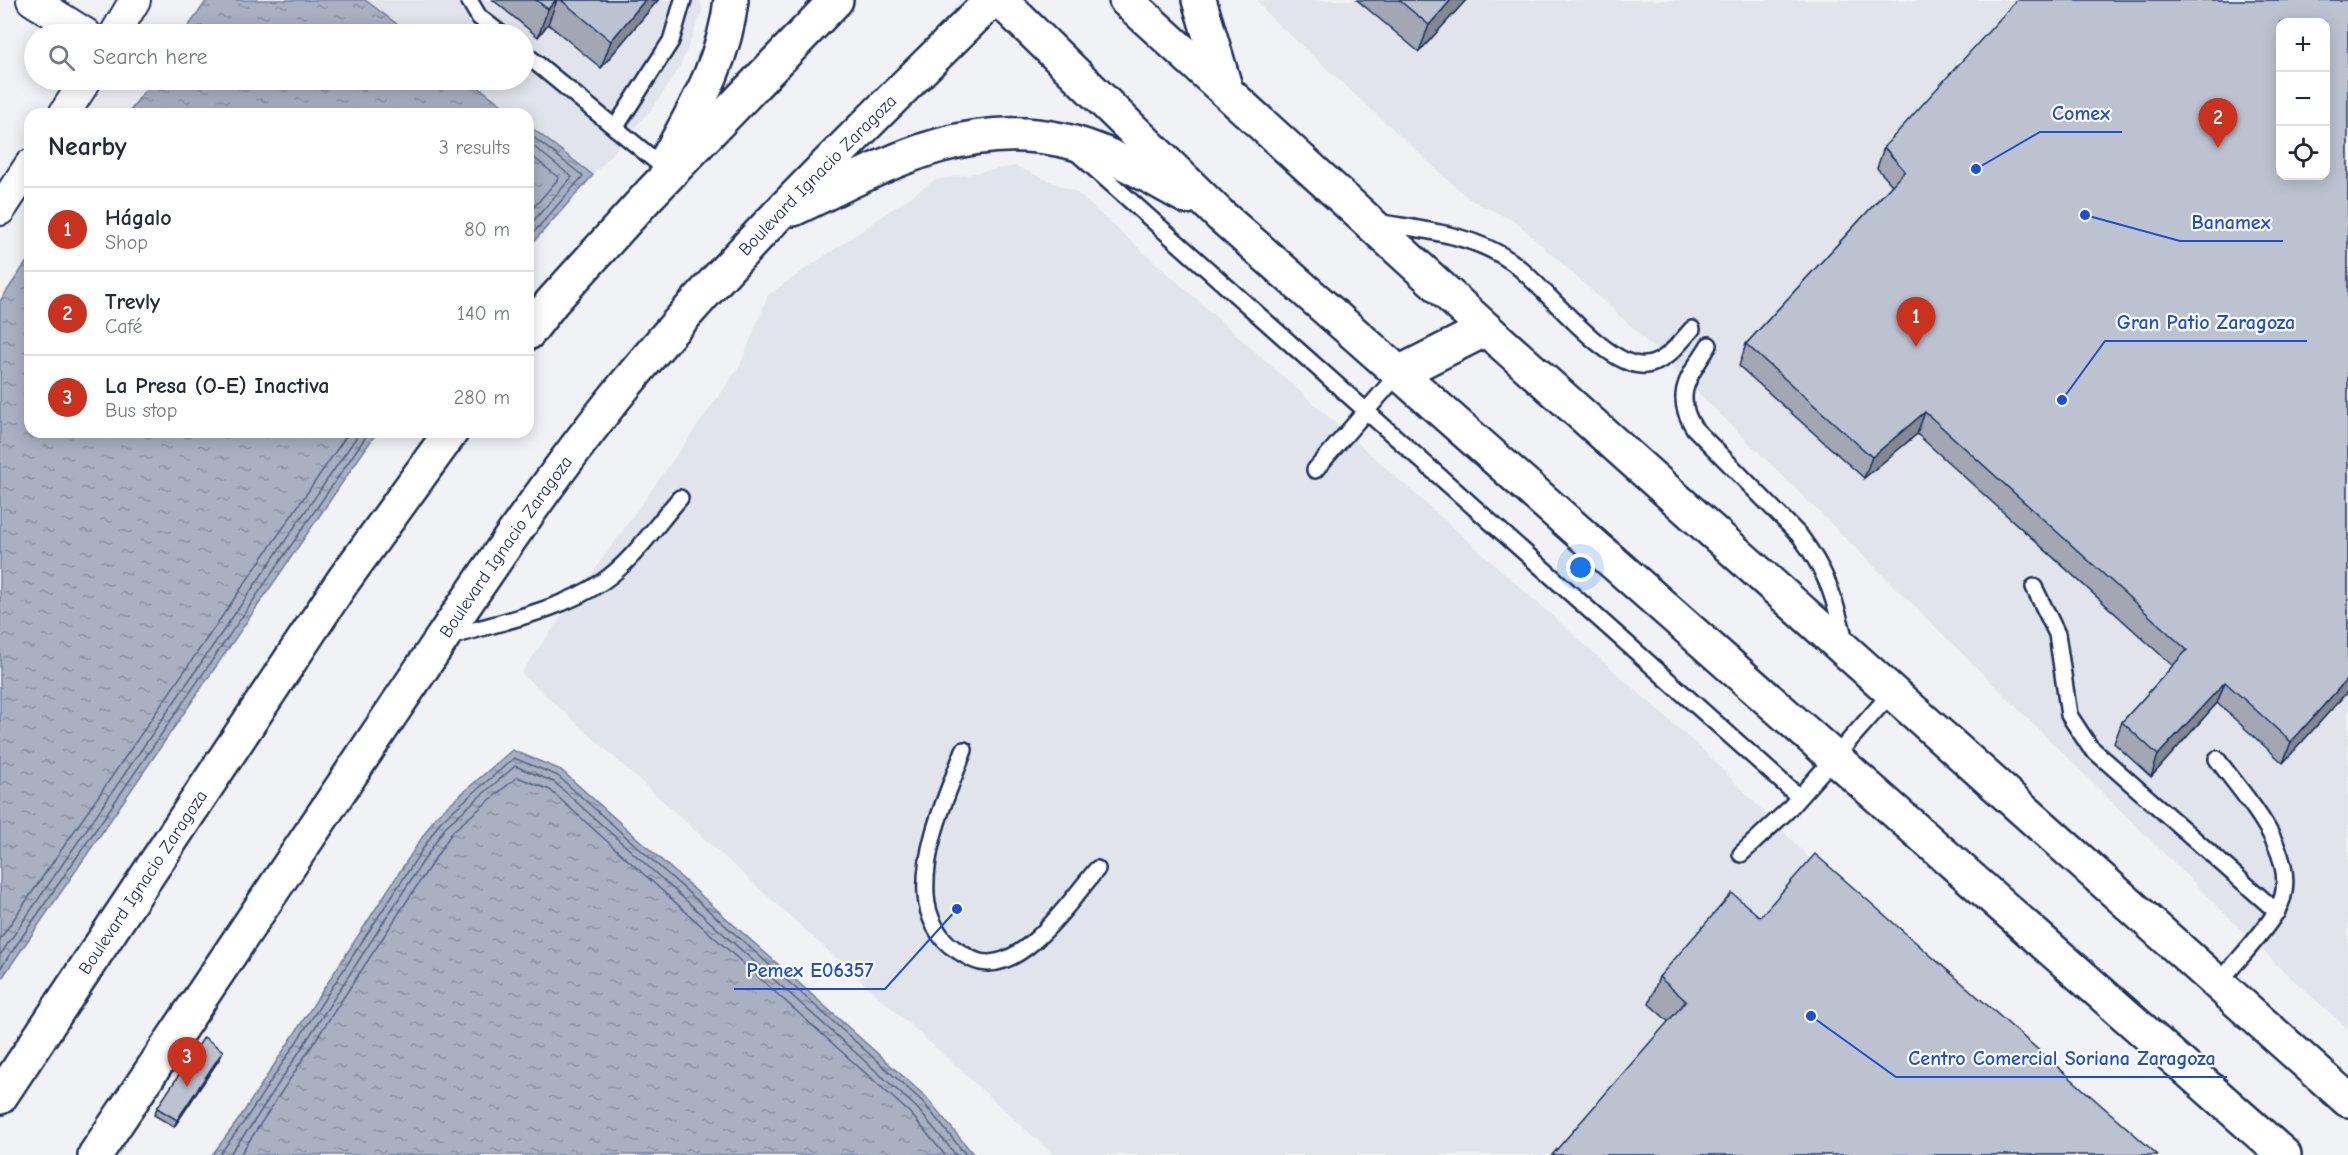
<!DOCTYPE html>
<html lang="en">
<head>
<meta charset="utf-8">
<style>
  :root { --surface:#fff; --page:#f2f2f3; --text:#1f2937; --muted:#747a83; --line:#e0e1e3; --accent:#c8321e }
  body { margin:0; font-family:"Comic Neue",sans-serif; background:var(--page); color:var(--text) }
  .controls { position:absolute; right:18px; top:18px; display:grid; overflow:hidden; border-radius:12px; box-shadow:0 3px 15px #0003 }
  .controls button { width:54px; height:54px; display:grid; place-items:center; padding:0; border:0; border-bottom:2px solid var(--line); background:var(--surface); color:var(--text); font:30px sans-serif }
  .you { position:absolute; left:1581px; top:568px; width:21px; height:21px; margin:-15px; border:4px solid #fff; border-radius:50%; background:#1a73e8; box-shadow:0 0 0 9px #1a73e833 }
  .badge { display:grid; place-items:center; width:39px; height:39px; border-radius:50%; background:var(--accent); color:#fff; font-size:20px; font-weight:700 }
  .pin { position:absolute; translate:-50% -50px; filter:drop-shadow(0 2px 3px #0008) }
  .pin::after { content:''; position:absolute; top:32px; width:21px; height:18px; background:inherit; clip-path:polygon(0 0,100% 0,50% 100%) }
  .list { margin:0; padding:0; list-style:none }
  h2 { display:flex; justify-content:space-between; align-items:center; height:78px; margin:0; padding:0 24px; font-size:26px }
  h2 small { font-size:20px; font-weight:400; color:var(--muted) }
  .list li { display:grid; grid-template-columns:39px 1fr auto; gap:18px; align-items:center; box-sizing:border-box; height:84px; padding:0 24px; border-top:2px solid var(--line) }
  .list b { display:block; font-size:22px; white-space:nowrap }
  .list p { margin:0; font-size:20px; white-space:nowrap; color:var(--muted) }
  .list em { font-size:20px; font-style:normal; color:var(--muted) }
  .icon { flex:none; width:33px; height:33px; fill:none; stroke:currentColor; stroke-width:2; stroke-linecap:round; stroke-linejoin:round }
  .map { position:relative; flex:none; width:2348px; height:1155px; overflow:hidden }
  .search { position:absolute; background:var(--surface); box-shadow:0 3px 15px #0003; left:24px; top:24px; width:510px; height:66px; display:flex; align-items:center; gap:15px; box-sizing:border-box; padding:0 21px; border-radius:33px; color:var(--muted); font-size:22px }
  .panel { position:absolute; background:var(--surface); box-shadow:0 3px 15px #0003; left:24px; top:108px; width:510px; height:330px; border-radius:18px }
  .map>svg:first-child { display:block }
</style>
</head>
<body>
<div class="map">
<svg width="2348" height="1155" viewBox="0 0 2348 1155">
  <defs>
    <pattern id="water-ripples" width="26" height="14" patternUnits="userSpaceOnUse" patternTransform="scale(1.5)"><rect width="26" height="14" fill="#a8b0c2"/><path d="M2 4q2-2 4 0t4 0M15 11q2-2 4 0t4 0" fill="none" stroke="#8890a1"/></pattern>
  </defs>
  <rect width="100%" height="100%" fill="#f1f2f5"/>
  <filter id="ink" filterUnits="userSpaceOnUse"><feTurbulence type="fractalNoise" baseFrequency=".0167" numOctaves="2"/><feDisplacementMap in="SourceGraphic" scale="12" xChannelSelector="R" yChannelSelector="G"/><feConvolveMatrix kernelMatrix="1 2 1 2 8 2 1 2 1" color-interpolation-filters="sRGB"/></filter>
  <g filter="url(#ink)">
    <!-- built -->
    <path fill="#e1e4ea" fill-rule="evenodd" d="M365 0H701L702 11 680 67 654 106 593 175 528 125V114H514L469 80H524V34H410Z
      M1257 0H2348V1029L2279 967 1633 328 1516 222 1469 199 1266 13ZM2280 22H2326V176H2280Z
      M1015 166 1076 192 1705 752 1827 876 2133 1155H1054L521 673 740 366 768 295 935 180Z"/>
    <!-- water -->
    <path fill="url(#water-ripples)" stroke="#707c9a" stroke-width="1.5" d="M207 0H365L410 34H183Z
      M152 80H469L514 114H128Z
      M528 125 593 175 528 248Z
      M30 257V432H377L0 981V301Z
      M512 750 561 770 926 1097 974 1155H212L239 1119 436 816Z"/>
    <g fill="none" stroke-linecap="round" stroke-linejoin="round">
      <!-- shore -->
      <path stroke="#536386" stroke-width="1.5" d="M528 133 583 176 528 239
        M528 142 572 177 528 227
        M528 153 559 178 528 214
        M0 939 349 432
        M0 955 360 432
        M0 969 369 432
        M219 1155 244 1122 441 821 514 758 558 776 922 1101 966 1155
        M229 1155 251 1126 446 826 515 766 554 782 916 1107 956 1155
        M240 1155 453 831 517 777 550 790 910 1113 945 1155"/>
      <!-- service casing -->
      <g stroke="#1b2f5e" stroke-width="20">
        <path id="service" d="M469 0 479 17 501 34
          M524 53 663 167
          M615 128 671 41 683 0
          M1078 154 1799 797
          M1377 222C1421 230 1474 234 1512 262 1544 285 1607 370 1646 365 1666 363 1680 342 1692 329
          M1709 345C1690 376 1672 393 1694 428L1800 536C1829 575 1834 598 1846 644
          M1315 470 1399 373
          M2034 587 2057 634 2069 715 2090 747 2277 912
          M447 638C498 622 557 612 602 582 633 561 656 525 680 498
          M964 750C947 796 923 845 926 895 927 915 938 939 955 949 963 954 971 960 980 962 1024 972 1072 898 1097 869
          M2217 759C2245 798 2308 862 2276 912 2260 938 2237 960 2218 984
          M1741 854 1787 811 1892 692"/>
      </g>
      <!-- minor casing -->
      <g stroke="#1b2f5e" stroke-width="34">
        <path id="minor" d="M32 0 86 34
          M115 34 135 0
          M64 114 86 80
          M0 210 30 165"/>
      </g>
      <!-- primary casing -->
      <g stroke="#1b2f5e" stroke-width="38">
        <g id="primary">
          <path d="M1000 0 1220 215 2284 1155"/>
          <path d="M1126 0 1486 329 2348 1100"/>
          <path d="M1199 0 1226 90"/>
          <path d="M668 158C696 107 725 59 731 0"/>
          <path d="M793 209C880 168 961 118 1062 140 1106 149 1148 176 1187 197"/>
          <path d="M528 333 552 302 650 194 836 0"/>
          <path d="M1399 373 1486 329"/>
          <path id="s1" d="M0 1097 343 581 451 432"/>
          <path id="s2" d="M95 1155C195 1006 295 857 395 708 469 599 542 486 626 384 739 247 866 125 992 0"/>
        </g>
      </g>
      <!-- service -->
      <use href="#service" stroke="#fff" stroke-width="15"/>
      <!-- minor -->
      <use href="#minor" stroke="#fff" stroke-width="30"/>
      <!-- primary -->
      <use href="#primary" stroke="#fff" stroke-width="33"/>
    </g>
    <!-- wall -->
    <path fill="#a2a7b3" stroke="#1b2f5e" stroke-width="1.5" d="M493 0H658L601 68 548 24 538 37Z
      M1357 0H1466L1419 52Z
      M1884 147 2348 691 2283 763 2217 703 2151 777 2114 743 2122 722 2173 666 1917 434 1864 478 1739 366 1746 344 1892 185 1877 168Z
      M1760 917 1669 1022 1649 1004 1659 977Z
      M220 1058 174 1127 154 1115 157 1108Z"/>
    <!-- shaded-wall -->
    <path fill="#848892" stroke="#1b2f5e" stroke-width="1.5" d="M556 0H557L548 24 538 37 548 9Z
      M645 0H658L601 68 611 41Z
      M1451 0H1466L1419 52 1429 25Z
      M1925 412 1917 434 1864 478 1872 457Z
      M2348 678V691L2283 763 2291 742Z
      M2225 682 2217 703 2151 777 2158 755Z
      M223 1051 220 1058 174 1127 177 1120Z"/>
    <!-- building -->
    <path fill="#bcc2d0" stroke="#1b2f5e" stroke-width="1.5" fill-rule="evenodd" d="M536 0H556L548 9Z
      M561 0H645L611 41Z
      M1399 0H1451L1429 25Z
      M2017 0H2348V678L2291 742 2225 682 2158 755 2122 722 2187 650 1925 412 1872 457 1746 344 1905 171 1884 147ZM2280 22H2325V176H2280Z
      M1815 854 2158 1155H1552L1686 1001 1659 977 1732 893 1760 917Z
      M204 1037 223 1051 177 1120 157 1108Z"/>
  </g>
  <g text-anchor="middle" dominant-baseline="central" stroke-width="4.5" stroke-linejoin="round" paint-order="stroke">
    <!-- street labels -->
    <g font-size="18" fill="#1b2f5e" stroke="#fff">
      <text stroke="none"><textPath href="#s2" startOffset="1220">Boulevard Ignacio Zaragoza</textPath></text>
      <text stroke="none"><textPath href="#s2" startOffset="734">Boulevard Ignacio Zaragoza</textPath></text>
      <text stroke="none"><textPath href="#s1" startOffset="258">Boulevard Ignacio Zaragoza</textPath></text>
    </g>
  </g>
  <!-- callouts -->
  <path fill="none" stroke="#1d4ed8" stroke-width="2" d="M1976 169L2040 132H2122M2085 215L2180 241H2283M2062 400L2105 341H2307M957 909L885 989H734M1811 1016L1896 1077H2227"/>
  <g fill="#1d4ed8" stroke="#fff" stroke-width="2">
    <circle cx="1976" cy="169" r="6"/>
    <circle cx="2085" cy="215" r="6"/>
    <circle cx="2062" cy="400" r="6"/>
    <circle cx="957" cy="909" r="6"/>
    <circle cx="1811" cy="1016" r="6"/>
  </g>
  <g font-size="20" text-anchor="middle" font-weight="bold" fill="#1d4ed8" stroke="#fff" stroke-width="4.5" stroke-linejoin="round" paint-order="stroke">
    <text x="2081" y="120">Comex</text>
    <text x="2231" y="229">Banamex</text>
    <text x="2206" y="329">Gran Patio Zaragoza</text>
    <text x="810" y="977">Pemex E06357</text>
    <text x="2062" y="1065">Centro Comercial Soriana Zaragoza</text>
  </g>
</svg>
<div class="controls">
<button>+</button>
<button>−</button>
<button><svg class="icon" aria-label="locate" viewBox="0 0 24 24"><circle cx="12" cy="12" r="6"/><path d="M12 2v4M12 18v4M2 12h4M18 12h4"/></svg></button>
</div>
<div class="you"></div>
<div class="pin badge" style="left:1916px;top:347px">1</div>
<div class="pin badge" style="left:2218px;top:148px">2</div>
<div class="pin badge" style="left:187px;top:1087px">3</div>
<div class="search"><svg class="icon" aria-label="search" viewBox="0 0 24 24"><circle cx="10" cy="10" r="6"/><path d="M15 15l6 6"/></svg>Search here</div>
<section class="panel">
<h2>Nearby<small>3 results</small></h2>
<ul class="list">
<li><span class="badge">1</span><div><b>Hágalo</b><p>Shop</p></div><em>80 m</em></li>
<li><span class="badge">2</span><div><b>Trevly</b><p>Café</p></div><em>140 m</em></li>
<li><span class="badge">3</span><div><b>La Presa (O-E) Inactiva</b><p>Bus stop</p></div><em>280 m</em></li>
</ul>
</section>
</div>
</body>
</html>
